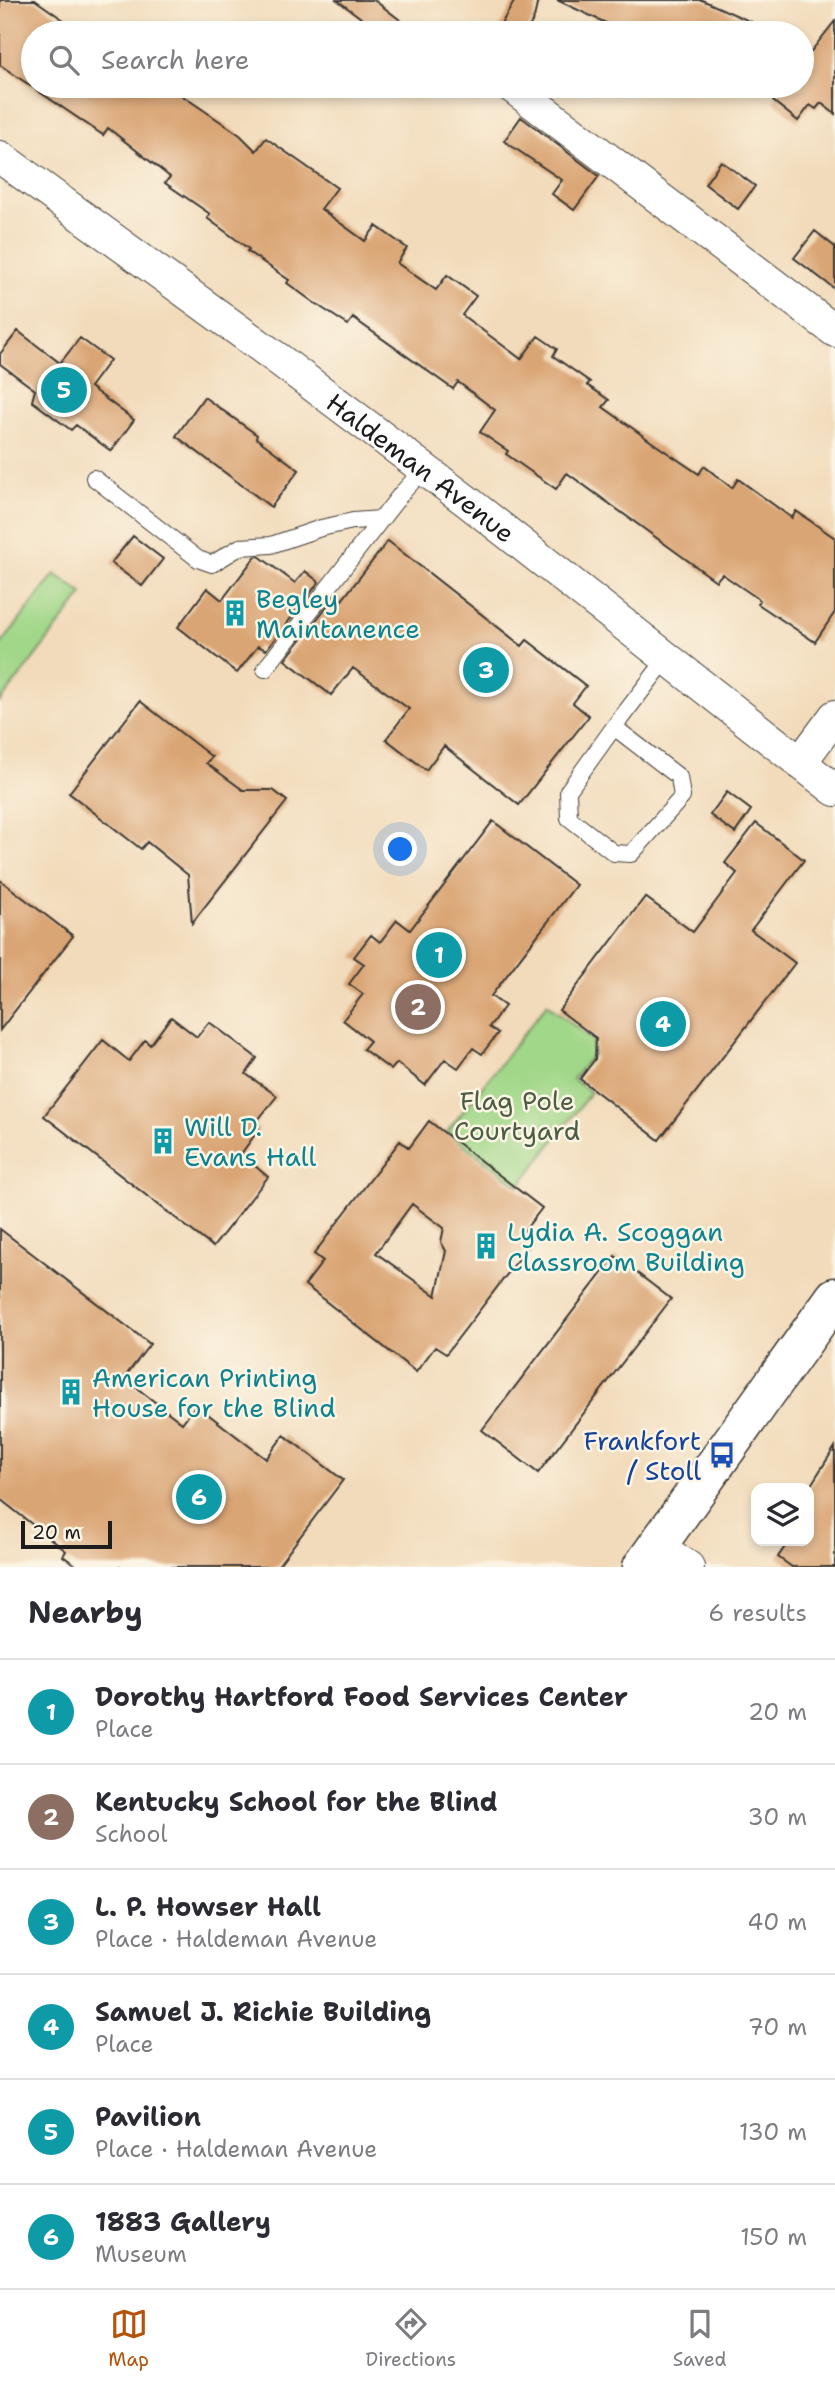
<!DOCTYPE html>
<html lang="en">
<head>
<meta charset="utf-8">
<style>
  :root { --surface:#fff; --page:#f7f7f7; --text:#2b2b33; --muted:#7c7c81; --line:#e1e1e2; --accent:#b45309 }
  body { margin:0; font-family:"Shantell Sans",sans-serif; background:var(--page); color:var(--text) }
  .controls { position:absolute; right:21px; bottom:21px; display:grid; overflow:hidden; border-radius:14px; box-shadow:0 4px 10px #0003 }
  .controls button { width:63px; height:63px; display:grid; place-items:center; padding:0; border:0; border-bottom:2px solid var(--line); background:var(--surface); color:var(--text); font:35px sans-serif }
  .scale { position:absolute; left:21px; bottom:18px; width:91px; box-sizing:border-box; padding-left:7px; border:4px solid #1c1c1c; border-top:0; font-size:19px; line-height:24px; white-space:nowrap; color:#1c1c1c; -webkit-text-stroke:5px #fcf5e5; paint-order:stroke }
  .you { position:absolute; left:401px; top:850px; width:24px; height:24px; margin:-18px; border:5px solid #fff; border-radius:50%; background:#1a73e8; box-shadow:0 0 0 10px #1a73e833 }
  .badge { display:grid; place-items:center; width:46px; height:46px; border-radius:50%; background:var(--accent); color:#fff; font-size:23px; font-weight:700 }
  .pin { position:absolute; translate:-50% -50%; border:4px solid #fff; box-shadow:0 2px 7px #0006 }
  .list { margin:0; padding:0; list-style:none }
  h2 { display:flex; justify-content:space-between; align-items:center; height:91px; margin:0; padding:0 28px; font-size:30px }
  h2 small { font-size:23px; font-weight:400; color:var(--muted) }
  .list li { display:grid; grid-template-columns:46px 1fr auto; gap:21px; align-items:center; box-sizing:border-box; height:105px; padding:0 28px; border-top:2px solid var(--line) }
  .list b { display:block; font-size:26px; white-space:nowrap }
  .list p { margin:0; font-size:23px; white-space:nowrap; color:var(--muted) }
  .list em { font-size:23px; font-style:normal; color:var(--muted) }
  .icon { flex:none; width:38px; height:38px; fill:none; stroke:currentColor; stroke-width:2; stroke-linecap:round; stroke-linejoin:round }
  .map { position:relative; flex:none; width:835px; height:1567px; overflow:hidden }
  .search { position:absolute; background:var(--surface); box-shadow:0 4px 10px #0003; left:21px; right:21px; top:21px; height:77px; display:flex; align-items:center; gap:18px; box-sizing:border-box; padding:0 24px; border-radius:38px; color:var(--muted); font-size:26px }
  .sheet { height:721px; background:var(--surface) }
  nav { display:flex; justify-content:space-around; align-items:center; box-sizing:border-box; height:98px; border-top:2px solid var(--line); background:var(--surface); font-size:19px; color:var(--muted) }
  nav a { display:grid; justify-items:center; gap:4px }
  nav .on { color:var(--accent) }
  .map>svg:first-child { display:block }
</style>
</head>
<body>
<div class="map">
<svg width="835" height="1567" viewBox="0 0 835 1567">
  <rect width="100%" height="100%" fill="#fcf5e5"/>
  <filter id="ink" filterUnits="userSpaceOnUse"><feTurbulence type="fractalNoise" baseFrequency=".0143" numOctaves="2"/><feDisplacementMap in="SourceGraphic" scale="14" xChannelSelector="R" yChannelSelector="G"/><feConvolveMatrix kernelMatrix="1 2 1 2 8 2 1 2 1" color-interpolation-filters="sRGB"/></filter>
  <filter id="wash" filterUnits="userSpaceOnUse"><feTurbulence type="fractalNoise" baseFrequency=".00686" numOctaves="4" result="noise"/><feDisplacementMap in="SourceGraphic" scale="28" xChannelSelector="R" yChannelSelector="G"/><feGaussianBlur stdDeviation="1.57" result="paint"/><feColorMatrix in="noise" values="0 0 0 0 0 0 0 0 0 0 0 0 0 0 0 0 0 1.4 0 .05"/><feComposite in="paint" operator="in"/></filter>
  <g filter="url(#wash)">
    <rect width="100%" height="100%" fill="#f2dbbb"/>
    <!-- green -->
    <path fill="#a1d788" stroke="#5e7a52" stroke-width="2" d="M55 574 83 594 0 702V646Z
      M547 1004 592 1040 593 1054 573 1079 591 1092 519 1186 447 1132Z"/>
    <g id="blocks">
      <!-- building -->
      <path fill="#daa575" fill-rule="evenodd" d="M0 0H35L82 33H33V86H168L240 135 256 151 266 138 337 188 321 209 365 241 376 226 407 248 397 263 436 290 447 275 476 296 462 315 521 359 538 336 557 349 553 356 590 382 587 385 609 400 603 407 656 445 699 474 704 466 732 488 738 479 792 518 796 511 835 538V612L815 642 758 604 760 600 722 574 716 581 567 473 556 489 527 469 506 454 508 451 480 432 495 410 458 382 453 389 353 318 348 325 313 302 287 283 289 280 247 251 249 249 207 218 210 214 165 183 170 177 108 128 103 135 0 65Z
        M337 0H374L417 33H372L358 22 361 18Z
        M515 0H538L534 18 526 33H496Z
        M557 0H702L776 33H627Z
        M835 21V114L821 103 816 109 810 105 798 121 773 101 784 86H802V63Z
        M521 117 599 176 574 210 552 194 562 180 504 141Z
        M721 161 755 186 738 209 705 184Z
        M815 231 835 247V289L794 258Z
        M18 331 60 363 80 338 110 360 90 387 134 420 111 451 76 425 71 430 32 401 35 390 0 364V354Z
        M204 397 257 435 256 438 299 470 271 507 176 436Z
        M133 536 163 559 142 586 111 563Z
        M388 541 522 646 527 640 586 686 573 703 589 716 519 805 444 746 426 770 386 739 409 709 353 668 331 695 285 660 336 595 342 600Z
        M259 556 295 583 305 571 319 582 266 650 258 646 237 673 178 627 207 588 222 600 255 557Z
        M140 701 212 757 206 763 243 790H273L287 801 192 923 188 875 147 842 141 849 69 793Z
        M727 792 751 810 735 833 710 815Z
        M493 821 576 885 491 996 505 1006 489 1027 498 1033 482 1054 473 1048 458 1068 445 1059 425 1085 397 1063 391 1070 363 1049 370 1041 343 1020 363 994 349 984 364 964 354 957 371 935 380 942 397 920 410 930Z
        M756 823 804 860 751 930 795 963 659 1140 580 1079 595 1059 596 1038 559 1010 645 897 693 932 737 873 725 863Z
        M0 880 73 936 0 1030Z
        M171 1017 197 1037 209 1022 220 1030 257 1058 246 1074 277 1096 254 1125 259 1129 241 1154 268 1177 213 1247 44 1116 103 1040 129 1061 145 1040 150 1045Z
        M429 1121 542 1208 521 1235 531 1243 446 1354 435 1347 416 1372 305 1285 323 1261 314 1254 337 1223 400 1141 409 1148ZM412 1204 444 1228 441 1242 446 1251 436 1296 376 1253Z
        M0 1229 150 1344 124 1378 182 1423 196 1405 266 1459 284 1435 343 1480 277 1567H78L63 1556 66 1551 0 1499Z
        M615 1256 671 1299 538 1473 482 1430Z
        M835 1447V1567H792L778 1557 789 1541H809V1488Z"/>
    </g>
  </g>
  <g filter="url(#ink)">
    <use href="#blocks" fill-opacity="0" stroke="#3c3934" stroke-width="2"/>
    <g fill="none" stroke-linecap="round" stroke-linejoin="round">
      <!-- service casing -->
      <g stroke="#3c3934" stroke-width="18">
        <path id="service" d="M94 478 198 559 212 564 240 547 271 545 321 528 353 521 381 519
          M265 669 401 494 424 469
          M614 727 568 791 569 818 614 853 631 854 682 797 679 777 614 727 667 658"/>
      </g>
      <!-- minor casing -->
      <g stroke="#3c3934" stroke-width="34">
        <g id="minor">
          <path d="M511 86 835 331"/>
          <path id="s1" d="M0 157 278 359 468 502 835 790"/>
          <path d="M800 763 835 716"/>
          <path d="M657 1546 688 1567"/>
        </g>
      </g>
      <!-- primary casing -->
      <g stroke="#3c3934" stroke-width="41">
        <path id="primary" d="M642 1567 835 1297"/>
      </g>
      <!-- service -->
      <use href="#service" stroke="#fff" stroke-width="16"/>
      <!-- minor -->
      <use href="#minor" stroke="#fff" stroke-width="32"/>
      <!-- primary -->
      <use href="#primary" stroke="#fff" stroke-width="38"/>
    </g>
  </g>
  <!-- icons -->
  <defs>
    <g id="building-bare" transform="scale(2.1)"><path d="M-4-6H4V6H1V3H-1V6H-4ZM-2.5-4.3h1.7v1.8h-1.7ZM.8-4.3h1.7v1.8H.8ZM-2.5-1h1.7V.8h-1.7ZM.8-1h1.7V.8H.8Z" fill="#0f9aa8" stroke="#fcf5e5" stroke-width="2.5" paint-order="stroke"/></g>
    <g id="bus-bare" transform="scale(2.1)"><path d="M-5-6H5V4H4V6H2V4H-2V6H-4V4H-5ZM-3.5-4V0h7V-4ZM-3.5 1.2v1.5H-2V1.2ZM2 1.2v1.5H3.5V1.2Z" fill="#1a4fb4" stroke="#fcf5e5" stroke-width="2.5" paint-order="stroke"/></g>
  </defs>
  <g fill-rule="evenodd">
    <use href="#building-bare" x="235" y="613"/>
    <use href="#building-bare" x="163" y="1141"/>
    <use href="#building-bare" x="486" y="1246"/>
    <use href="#building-bare" x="71" y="1392"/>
    <use href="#bus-bare" x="722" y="1455"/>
  </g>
  <g text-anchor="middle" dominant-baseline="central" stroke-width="5" stroke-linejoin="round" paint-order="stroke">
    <!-- street labels -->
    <g font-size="26" fill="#1c1c1c" stroke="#fcf5e5">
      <text stroke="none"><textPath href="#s1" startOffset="523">Haldeman Avenue</textPath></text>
    </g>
    <!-- culture labels -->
    <g font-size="26" fill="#0d838f" stroke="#fcf5e5" text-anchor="start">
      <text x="256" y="598">Begley<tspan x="256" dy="30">Maintanence</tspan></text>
      <text x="184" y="1126">Will D.<tspan x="184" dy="30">Evans Hall</tspan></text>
      <text x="507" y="1231">Lydia A. Scoggan<tspan x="507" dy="30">Classroom Building</tspan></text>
      <text x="92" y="1377">American Printing<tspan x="92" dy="30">House for the Blind</tspan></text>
    </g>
    <!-- park labels -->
    <g font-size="26" fill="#4b5d42" stroke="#fcf5e5">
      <text x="517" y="1100">Flag Pole<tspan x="517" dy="30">Courtyard</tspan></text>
    </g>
    <!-- transit labels -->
    <g font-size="26" fill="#164399" stroke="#fcf5e5" text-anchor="end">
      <text x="701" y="1440">Frankfort<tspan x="701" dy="30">/ Stoll</tspan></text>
    </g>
  </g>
</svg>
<div class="controls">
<button><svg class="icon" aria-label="layers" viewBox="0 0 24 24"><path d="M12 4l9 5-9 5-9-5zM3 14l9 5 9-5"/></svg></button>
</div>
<div class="scale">20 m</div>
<div class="you"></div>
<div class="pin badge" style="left:439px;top:955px;background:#0f9aa8">1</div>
<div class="pin badge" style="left:418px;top:1007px;background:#8d6e63">2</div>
<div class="pin badge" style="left:486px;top:670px;background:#0f9aa8">3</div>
<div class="pin badge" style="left:663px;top:1024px;background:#0f9aa8">4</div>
<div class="pin badge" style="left:64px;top:390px;background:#0f9aa8">5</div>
<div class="pin badge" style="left:199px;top:1497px;background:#0f9aa8">6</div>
<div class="search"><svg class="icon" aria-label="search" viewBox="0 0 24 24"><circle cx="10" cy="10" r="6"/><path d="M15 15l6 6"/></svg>Search here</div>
</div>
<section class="sheet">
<h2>Nearby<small>6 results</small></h2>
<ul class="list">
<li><span class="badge" style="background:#0f9aa8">1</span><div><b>Dorothy Hartford Food Services Center</b><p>Place</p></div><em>20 m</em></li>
<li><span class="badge" style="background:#8d6e63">2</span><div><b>Kentucky School for the Blind</b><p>School</p></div><em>30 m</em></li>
<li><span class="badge" style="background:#0f9aa8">3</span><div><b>L. P. Howser Hall</b><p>Place · Haldeman Avenue</p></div><em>40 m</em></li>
<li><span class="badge" style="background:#0f9aa8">4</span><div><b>Samuel J. Richie Building</b><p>Place</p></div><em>70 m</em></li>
<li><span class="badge" style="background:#0f9aa8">5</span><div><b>Pavilion</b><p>Place · Haldeman Avenue</p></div><em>130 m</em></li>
<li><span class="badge" style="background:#0f9aa8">6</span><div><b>1883 Gallery</b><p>Museum</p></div><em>150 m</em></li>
</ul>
</section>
<nav>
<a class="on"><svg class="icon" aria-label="map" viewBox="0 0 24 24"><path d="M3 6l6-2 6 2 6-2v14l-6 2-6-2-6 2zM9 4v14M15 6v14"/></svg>Map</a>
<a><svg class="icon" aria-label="directions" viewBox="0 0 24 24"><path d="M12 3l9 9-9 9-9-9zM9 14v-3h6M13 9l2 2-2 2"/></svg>Directions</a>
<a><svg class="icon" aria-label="saved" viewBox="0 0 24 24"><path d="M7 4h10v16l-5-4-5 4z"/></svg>Saved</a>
</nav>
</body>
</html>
